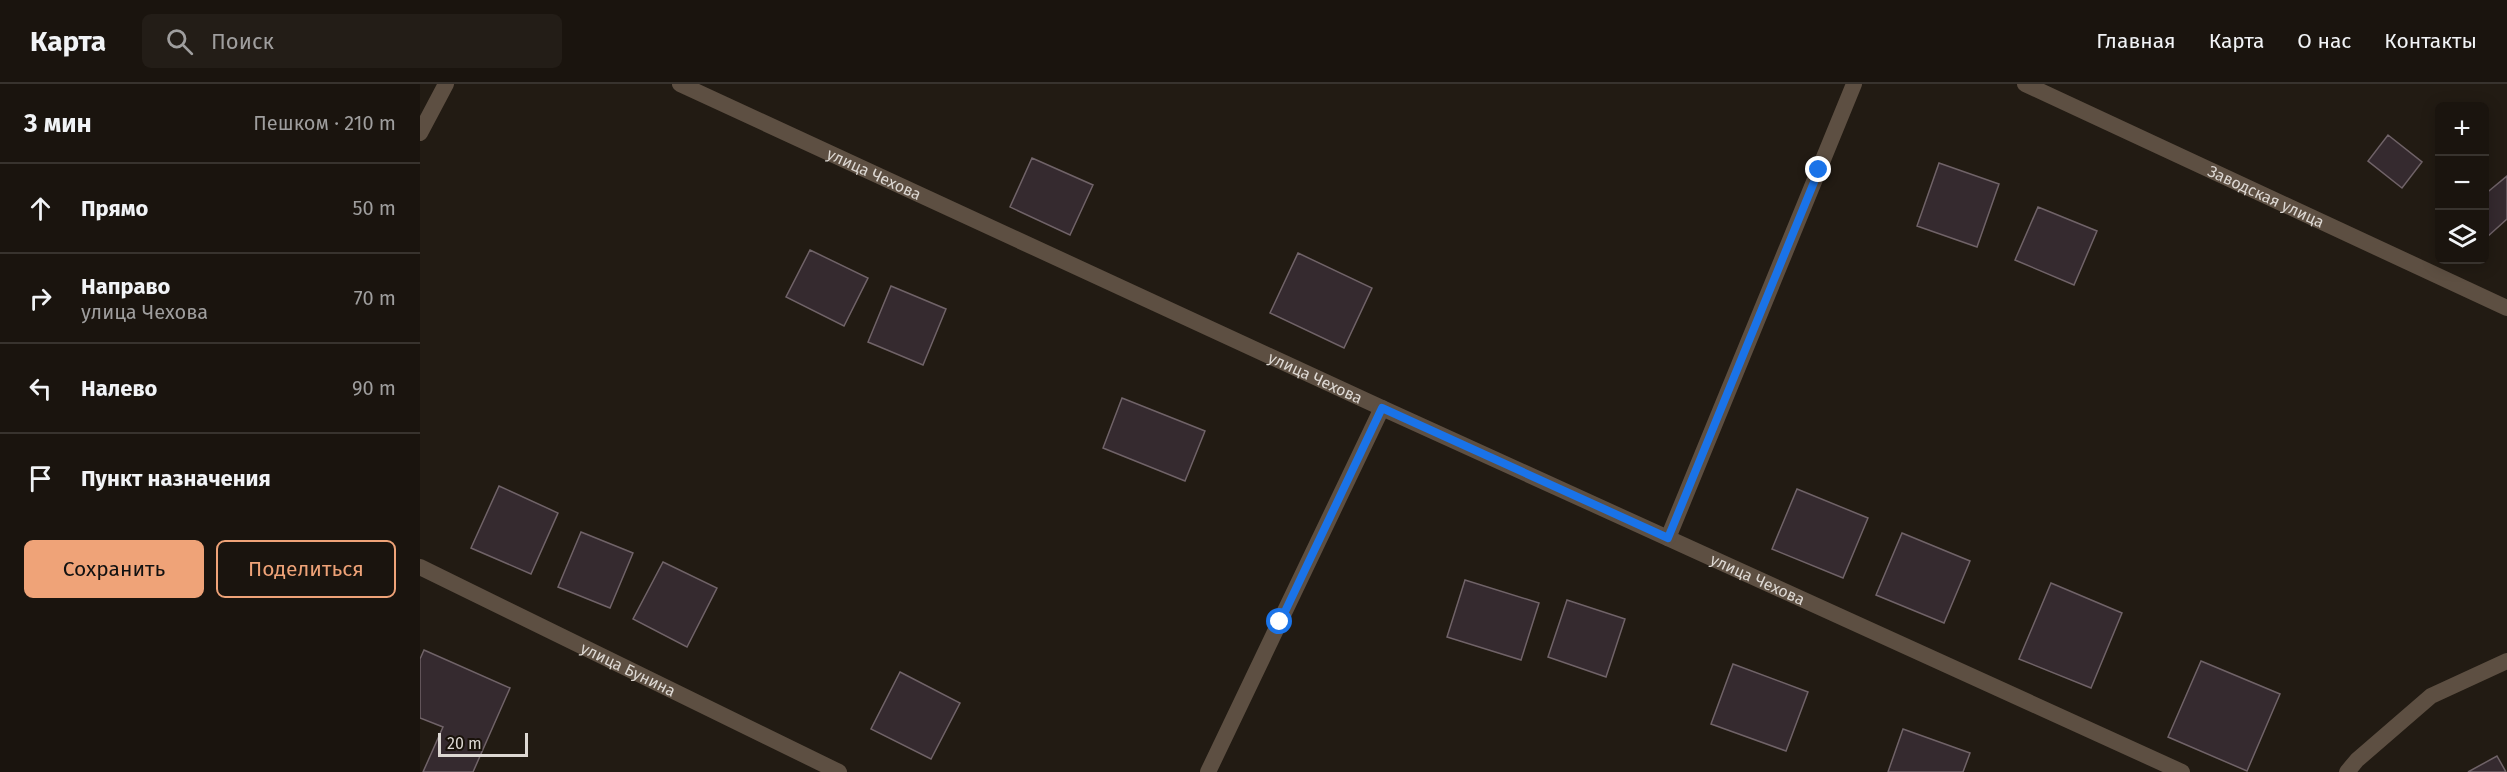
<!DOCTYPE html>
<html lang="ru">
<head>
<meta charset="utf-8">
<style>
  :root { --surface:#1a140e; --page:#231d17; --text:#f1f3f6; --muted:#9f9e9e; --line:#38332e; --accent:#efa378 }
  body { margin:0; font-family:"Fira Sans",sans-serif; background:var(--page); color:var(--text) }
  .controls { position:absolute; right:18px; top:18px; display:grid; overflow:hidden; border-radius:9px; box-shadow:0 3px 15px #0003 }
  .controls button { width:54px; height:54px; display:grid; place-items:center; padding:0; border:0; border-bottom:2px solid var(--line); background:var(--surface); color:var(--text); font:30px sans-serif }
  .scale { position:absolute; left:18px; bottom:15px; width:90px; box-sizing:border-box; padding-left:6px; border:3px solid #ddd8d3; border-top:0; font-size:16px; line-height:21px; white-space:nowrap; color:#ddd8d3; -webkit-text-stroke:4px #19120a; paint-order:stroke }
  .stop { position:absolute; width:18px; height:18px; margin:-14px; border:4px solid #1a73e8; border-radius:50%; background:#fff }
  .stop.end { background:#1a73e8; border-color:#fff; box-shadow:0 2px 6px #0008 }
  .list { margin:0; padding:0; list-style:none }
  h2 { display:flex; justify-content:space-between; align-items:center; height:78px; margin:0; padding:0 24px; font-size:26px }
  h2 small { font-size:20px; font-weight:400; color:var(--muted) }
  .list li { display:grid; grid-template-columns:39px 1fr auto; gap:18px; align-items:center; box-sizing:border-box; height:90px; padding:0 24px; border-top:2px solid var(--line) }
  .list b { display:block; font-size:22px; white-space:nowrap }
  .list p { margin:0; font-size:20px; white-space:nowrap; color:var(--muted) }
  .list em { font-size:20px; font-style:normal; color:var(--muted) }
  .actions { display:flex; gap:12px; padding:18px 24px }
  .actions a { flex:1; padding:14px 0; border:2px solid var(--accent); border-radius:9px; text-align:center; font-size:21px; color:var(--accent) }
  .actions .main { background:var(--accent); color:#111 }
  .icon { flex:none; width:33px; height:33px; fill:none; stroke:currentColor; stroke-width:2; stroke-linecap:round; stroke-linejoin:round }
  .map { position:relative; flex:none; width:2087px; height:688px; overflow:hidden }
  header { display:flex; align-items:center; gap:36px; box-sizing:border-box; height:84px; padding:0 30px; background:var(--surface); border-bottom:2px solid var(--line) }
  header strong { font-size:28px }
  nav { display:flex; gap:33px; margin-inline-start:auto; font-size:21px }
  .search { width:420px; height:54px; background:var(--page); display:flex; align-items:center; gap:15px; box-sizing:border-box; padding:0 21px; border-radius:9px; color:var(--muted); font-size:22px }
  main { display:flex }
  aside { flex:1; background:var(--surface) }
  .map>svg:first-child { display:block }
</style>
</head>
<body>
<header>
<strong>Карта</strong>
<div class="search"><svg class="icon" aria-label="search" viewBox="0 0 24 24"><circle cx="10" cy="10" r="6"/><path d="M15 15l6 6"/></svg>Поиск</div>
<nav><a>Главная</a><a>Карта</a><a>О нас</a><a>Контакты</a></nav>
</header>
<main>
<aside>
<h2>3 мин<small>Пешком · 210 m</small></h2>
<ul class="list">
<li><svg class="icon" aria-label="ahead" viewBox="0 0 24 24"><path d="M12 20V5M6 11l6-6 6 6"/></svg><div><b>Прямо</b></div><em>50 m</em></li>
<li><svg class="icon" aria-label="right" viewBox="0 0 24 24"><path d="M7 20v-9h11M14 6l5 5-5 5"/></svg><div><b>Направо</b><p>улица Чехова</p></div><em>70 m</em></li>
<li><svg class="icon" aria-label="left" viewBox="0 0 24 24"><path d="M17 20v-9H6M10 6l-5 5 5 5"/></svg><div><b>Налево</b></div><em>90 m</em></li>
<li><svg class="icon" aria-label="arrive" viewBox="0 0 24 24"><path d="M6 21V4h12l-3 4 3 4H6"/></svg><div><b>Пункт назначения</b></div></li>
</ul>
<div class="actions"><a class="main">Сохранить</a><a>Поделиться</a></div>
</aside>
<div class="map">
<svg width="2087" height="688" viewBox="0 0 2087 688">
  <rect width="100%" height="100%" fill="#221b13"/>
  <!-- building -->
  <path fill="#352a2f" stroke="#706368" stroke-width="1.5" d="M1968 51 2002 78 1982 104 1948 77Z
    M612 74 673 101 650 151 590 123Z
    M1519 79 1579 100 1557 163 1497 142Z
    M2087 92V135L2067 153 2064 150V111Z
    M1618 123 1677 147 1654 201 1595 176Z
    M390 166 448 194 424 242 366 213Z
    M878 169 952 204 924 264 850 229Z
    M471 202 526 225 503 281 448 258Z
    M702 314 785 347 765 397 683 364Z
    M79 402 138 429 111 490 51 464Z
    M1377 405 1448 434 1423 494 1352 465Z
    M161 448 213 469 190 524 138 503Z
    M1482 449 1550 477 1524 539 1456 511Z
    M243 478 297 504 267 563 213 535Z
    M1045 496 1119 519 1101 576 1027 553Z
    M1631 499 1702 529 1671 604 1599 575Z
    M1147 516 1205 535 1186 593 1128 573Z
    M4 566 90 604 53 688H3L23 643 0 634V575Z
    M1781 577 1860 610 1827 687 1748 653Z
    M1313 580 1388 608 1366 667 1291 640Z
    M480 588 540 619 511 675 451 645Z
    M1483 645 1550 669 1543 688H1468Z
    M2077 672 2086 688H2048Z"/>
  <g fill="none" stroke-linecap="round" stroke-linejoin="round">
    <!-- minor -->
    <g stroke="#5d4f42" stroke-width="16">
      <path id="s1" d="M260 0 962 324 1762 688"/>
      <path id="s2" d="M1605 0 2087 224"/>
      <path d="M0 49 26 0"/>
      <path d="M1248 454 1434 0"/>
      <path id="s3" d="M0 483 419 688"/>
      <path d="M788 688 962 324"/>
      <path d="M1927 688 1937 676 2011 612 2087 577"/>
    </g>
  </g>
  <g fill="none" stroke-linecap="round" stroke-linejoin="round">
    <!-- route -->
    <path stroke="#1a73e8" stroke-width="8" d="M860 538 962 324 1248 454 1399 86"/>
  </g>
  <g text-anchor="middle" dominant-baseline="central" stroke-width="4.5" stroke-linejoin="round" paint-order="stroke">
    <!-- street labels -->
    <g font-size="16" fill="#ddd8d3" stroke="#19120a">
      <text stroke="none"><textPath href="#s1" startOffset="214">улица Чехова</textPath></text>
      <text stroke="none"><textPath href="#s2" startOffset="266">Заводская улица</textPath></text>
      <text stroke="none"><textPath href="#s1" startOffset="700">улица Чехова</textPath></text>
      <text stroke="none"><textPath href="#s1" startOffset="1186">улица Чехова</textPath></text>
      <text stroke="none"><textPath href="#s3" startOffset="232">улица Бунина</textPath></text>
    </g>
  </g>
</svg>
<div class="controls">
<button>+</button>
<button>−</button>
<button><svg class="icon" aria-label="layers" viewBox="0 0 24 24"><path d="M12 4l9 5-9 5-9-5zM3 14l9 5 9-5"/></svg></button>
</div>
<div class="scale">20 m</div>
<div class="stop" style="left:860px;top:538px"></div>
<div class="stop end" style="left:1399px;top:86px"></div>
</div>
</main>
</body>
</html>
